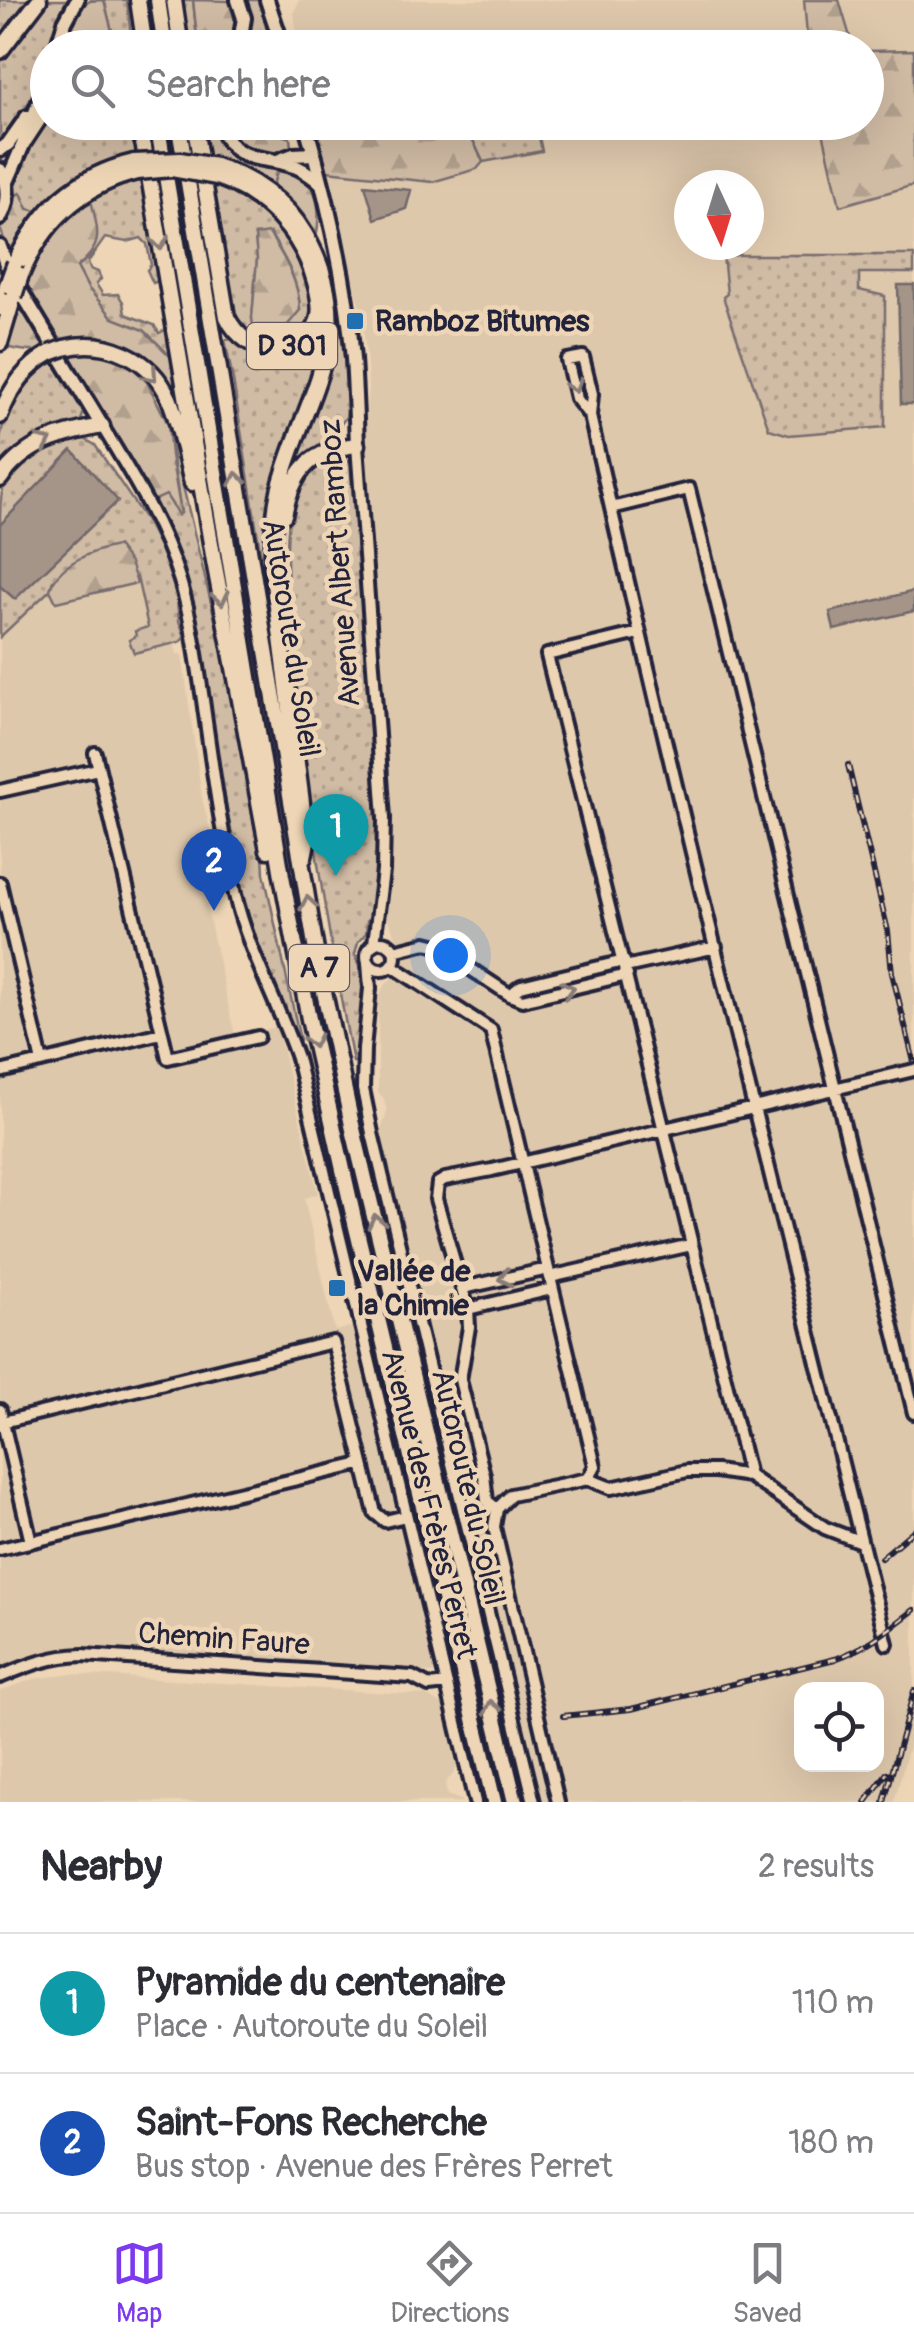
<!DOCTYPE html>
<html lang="en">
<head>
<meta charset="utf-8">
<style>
  :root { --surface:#fff; --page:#f2f2f3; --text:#2b2b33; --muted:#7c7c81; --line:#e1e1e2; --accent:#7c3aed }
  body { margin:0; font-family:Pangolin,sans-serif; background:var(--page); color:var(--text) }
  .controls { position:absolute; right:30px; bottom:30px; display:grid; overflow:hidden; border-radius:20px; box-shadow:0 10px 40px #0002 }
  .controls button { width:90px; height:90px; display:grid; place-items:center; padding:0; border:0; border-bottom:2px solid var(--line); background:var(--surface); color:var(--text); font:50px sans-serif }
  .compass { position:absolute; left:674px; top:170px; width:90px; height:90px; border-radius:50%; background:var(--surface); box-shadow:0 10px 40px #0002; rotate:176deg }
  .you { position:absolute; left:450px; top:955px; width:35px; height:35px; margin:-25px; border:8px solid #fff; border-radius:50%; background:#1a73e8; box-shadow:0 0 0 15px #1a73e833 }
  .badge { display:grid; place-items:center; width:65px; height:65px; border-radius:50%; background:var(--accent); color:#fff; font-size:32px; font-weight:700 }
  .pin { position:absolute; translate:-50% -82px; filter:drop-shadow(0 2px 5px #0008) }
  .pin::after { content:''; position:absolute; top:52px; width:35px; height:30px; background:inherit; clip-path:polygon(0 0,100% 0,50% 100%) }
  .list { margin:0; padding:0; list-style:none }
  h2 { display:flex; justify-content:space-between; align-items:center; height:130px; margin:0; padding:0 40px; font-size:42px }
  h2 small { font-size:32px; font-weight:400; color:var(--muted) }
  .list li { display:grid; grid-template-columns:65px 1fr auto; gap:30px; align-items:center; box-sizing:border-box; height:140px; padding:0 40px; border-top:2px solid var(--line) }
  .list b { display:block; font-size:38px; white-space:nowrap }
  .list p { margin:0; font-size:32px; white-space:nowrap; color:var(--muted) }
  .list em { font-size:32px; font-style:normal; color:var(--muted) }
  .icon { flex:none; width:55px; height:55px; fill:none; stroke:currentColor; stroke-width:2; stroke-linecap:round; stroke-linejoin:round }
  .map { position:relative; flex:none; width:914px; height:1802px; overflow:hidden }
  .search { position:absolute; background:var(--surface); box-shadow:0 10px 40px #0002; left:30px; right:30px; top:30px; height:110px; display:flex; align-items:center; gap:25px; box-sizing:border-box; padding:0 35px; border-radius:55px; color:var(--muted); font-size:38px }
  .sheet { height:410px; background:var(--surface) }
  nav { display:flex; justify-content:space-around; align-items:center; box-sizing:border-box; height:140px; border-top:2px solid var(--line); background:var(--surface); font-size:28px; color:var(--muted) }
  nav a { display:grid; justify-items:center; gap:5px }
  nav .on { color:var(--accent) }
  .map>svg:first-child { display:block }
</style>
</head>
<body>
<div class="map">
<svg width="914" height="1802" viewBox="0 0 914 1802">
  <defs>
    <pattern id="grass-dots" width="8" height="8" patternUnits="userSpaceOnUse" patternTransform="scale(2.5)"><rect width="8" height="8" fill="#d0bba4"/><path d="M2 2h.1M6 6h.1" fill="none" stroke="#b2a08e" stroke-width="1.8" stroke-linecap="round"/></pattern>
    <pattern id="forest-firs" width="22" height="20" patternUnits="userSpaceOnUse" patternTransform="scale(2.5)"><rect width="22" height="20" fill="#d0bba4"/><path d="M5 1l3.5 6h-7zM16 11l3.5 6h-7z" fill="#b2a08e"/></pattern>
  </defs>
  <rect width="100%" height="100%" fill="#edd5b5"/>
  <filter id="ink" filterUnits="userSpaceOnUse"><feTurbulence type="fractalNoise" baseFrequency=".01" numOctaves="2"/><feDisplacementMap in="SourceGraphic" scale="20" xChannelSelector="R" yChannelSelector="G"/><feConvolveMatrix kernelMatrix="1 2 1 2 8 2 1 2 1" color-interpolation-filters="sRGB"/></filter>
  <g filter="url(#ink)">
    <!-- built -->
    <path fill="#dec8ac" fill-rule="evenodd" d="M299 0H914V1728L894 1802H539L380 1132 387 1111 383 1097 378 1093V999L383 988 402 966 403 954 384 910 390 849 364 444 368 389 367 364 362 317 315 123 866 122V48L298 47 294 12ZM689 185H749V245H689ZM802 1690H876V1764H802Z
      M137 582 173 636 177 654H182L202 798 218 860 202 886 235 1036 277 1027 318 1194 304 1198 335 1331 354 1326 436 1671 432 1673 71 1649 49 1651 0 1672V630L50 590 57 602Z
      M72 1674 426 1695 445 1706 458 1758 455 1772 445 1783 447 1795 461 1800V1802H0V1691L33 1679Z"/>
    <!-- grass -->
    <path fill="url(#grass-dots)" stroke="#796e70" stroke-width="2.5" fill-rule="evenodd" d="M0 0H31L0 42Z
      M43 0H68C48 44 37 109 0 142V60Z
      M89 0H127L132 47H116L104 0Z
      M179 0H193L198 47H187Z
      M47 115 48 122 131 123 140 152C94 168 74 178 37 211L28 209 21 193 14 196C13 167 32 139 47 115Z
      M200 123H212C223 155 246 165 278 169L272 188 244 171 206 156Z
      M465 123H536L542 151 483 162Z
      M144 178 160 280 153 283 147 270 151 265 147 244 141 238 127 242 105 238 88 262 90 269 98 272 101 279 96 284 103 295 118 294 123 302 125 314 154 325 159 333 165 330 166 326 171 357 144 330 113 318 88 288 77 267 93 254 83 201C103 190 121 182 144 178Z
      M209 182C229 189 248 196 264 210 286 229 324 288 310 318 297 344 256 350 239 325 233 315 231 299 229 288 221 253 216 217 209 182ZM270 233C284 257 299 281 300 310L252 318 257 259 255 236Z
      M723 255H914V273H859V290L885 296V427L789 435 769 429 723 297 727 294Z
      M339 327 340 332 343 336 346 355 349 404 346 417 333 435 306 453 294 471 291 470 276 481 273 632 233 380 225 340 232 339C264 372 295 361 321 328Z
      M54 361 84 412 80 423 45 434 25 446 0 473C0 462 0 450 0 440 4 409 25 375 54 361Z
      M168 424 223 653 263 853 264 873 300 1040 297 1041 256 941 243 894 209 712 196 619 185 569 167 525 153 501 166 494 178 515 181 513Z
      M81 437 95 445 145 519 165 558 176 591 179 621 185 636 180 642 134 653 129 640 136 636 135 631 148 627 137 577 53 580 50 590 0 637V586L15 599 72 450 0 525C0 515 0 502 2 492 14 459 51 446 81 437Z
      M336 454 345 457 352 464 378 825 372 913 367 921 366 933 358 942 355 954 365 982 358 1062H353C326 922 302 782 292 639 289 594 280 530 297 487 305 468 319 463 336 454Z"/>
    <!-- forest -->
    <path fill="url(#forest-firs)" stroke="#796e70" stroke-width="2.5" d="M104 0 116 47 64 48 74 18 88 1Z
      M193 0 231 1C235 18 237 30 229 47H198Z
      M246 0H259L271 47 245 48 251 23Z
      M804 0H839L853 47H808Z
      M498 31 516 37 519 47 298 48 297 40Z
      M914 50V185L840 206 821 123 866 122 867 51Z
      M227 123H271L274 132 290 138 291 147C266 160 235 151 227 123Z
      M315 123H465L483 162 477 169 432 182 327 171Z
      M278 169 304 173C319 194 321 214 316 239L296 210 272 188Z
      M21 193 28 209 37 211 24 229 10 256 0 228 10 215 14 196Z
      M83 201 92 204C99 235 103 246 77 267L88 288 113 318 144 330 171 357 179 388 173 390C146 350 114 330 65 340 55 342 45 350 35 351 26 352 12 348 3 347L27 272 58 225Z
      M269 233C284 257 299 281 300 310L286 327 263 330 253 326 252 318 257 259 255 235Z
      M84 352 110 356 130 365 147 382 168 424 171 455 181 513 179 515 166 495 153 501 111 426 66 357Z
      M117 546 130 563 137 583 56 602 50 590C57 564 93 550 117 546Z"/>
    <!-- water -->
    <path fill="#a59589" stroke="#71676a" stroke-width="2.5" d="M365 185 411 190 406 209 375 219Z
      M898 285H914V404H901Z
      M72 450 118 501 15 599 0 586V525Z
      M914 591V611L834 630 830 612Z"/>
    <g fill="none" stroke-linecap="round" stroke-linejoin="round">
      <!-- minor casing -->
      <g stroke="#22223b" stroke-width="18">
        <path id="minor" d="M590 416 576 398 567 360 583 357 592 394 590 416C683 827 785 1235 887 1644
          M102 426C132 475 163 525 180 581 192 620 197 660 203 700 212 765 221 831 235 895 248 951 278 1003 297 1058L475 1802
          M357 445 384 818 383 871 374 943
          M611 508 689 489 914 1413
          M639 633 547 655 749 1476
          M95 753 168 1058 258 1037
          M0 791 98 769
          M0 883 42 1062
          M367 956a14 14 0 1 1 28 0a14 14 0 1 1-28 0Z
          M394 951 426 943 434 945 510 995 522 1000 627 975
          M368 963 370 988 364 1049 363 1089 372 1133 534 1802
          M391 965 491 1030 595 1466 588 1479 511 1495 497 1509 494 1527 558 1802
          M625 967 716 947
          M510 995 521 986 624 961
          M0 1072 161 1033
          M550 1277 691 1245
          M463 1288 548 1269
          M468 1309 552 1289
          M0 1410 31 1542
          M3 1422 333 1342 375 1513 385 1521 406 1516
          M588 1479 611 1488 687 1471H716L749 1476 825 1528 861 1542
          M497 1509 487 1501 484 1475 460 1380 469 1327 468 1309 436 1199 438 1183 445 1179 492 1170 914 1070
          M0 1549 361 1464
          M0 1677C28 1665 52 1656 83 1655L412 1677 429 1686 447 1684"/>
      </g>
      <!-- major casing -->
      <g stroke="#22223b" stroke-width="20">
        <path id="major" d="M238 0 244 18 239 48
          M267 0 283 48
          M57 48 65 22 77 0
          M219 122C233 166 260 154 294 166 304 169 313 177 322 184
          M305 122C328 200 346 279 353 359 355 388 356 417 357 445
          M0 150 8 144 27 117
          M277 161 293 155 314 154
          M0 170C9 186 9 202 0 218
          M6 184 25 140 48 77
          M0 247 6 264 20 290 102 426"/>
      </g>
      <!-- highway casing -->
      <g stroke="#22223b" stroke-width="21">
        <path id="highway" d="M138 0 145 48
          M158 0 165 48
          M174 0 181 48
          M0 51 39 0
          M137 122 144 147 214 561 268 850
          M157 122 282 876 309 1019 355 1223 494 1802
          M178 122 318 963 352 1125 515 1802
          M194 122 227 317C246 357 302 365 318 320 322 309 318 293 315 282 302 233 265 194 217 177
          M25 140 48 105
          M215 166C252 177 286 201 305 234 361 330 307 391 281 483 273 513 272 544 273 575L307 842 304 857
          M15 263C41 209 75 176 134 162
          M21 275C43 222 80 186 137 172
          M0 308 7 285
          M0 343 14 296
          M64 348C106 337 151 358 169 398 180 425 185 455 192 483
          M0 416C10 389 25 367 50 353
          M0 479C25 443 60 434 102 426
          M284 515C293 470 311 450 357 445"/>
      </g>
      <!-- minor -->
      <use href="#minor" stroke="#edd5b5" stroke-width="10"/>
      <!-- major -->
      <use href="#major" stroke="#edd5b5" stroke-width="12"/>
      <!-- highway -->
      <use href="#highway" stroke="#edd5b5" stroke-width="14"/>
      <!-- rail casing -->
      <g stroke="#22223b" stroke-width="6">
        <path id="rail" d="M848 765 888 931 892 973 914 1062
          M881 1558 914 1530
          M563 1716 631 1709 835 1659C866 1648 888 1630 914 1610
          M866 1802 887 1773
          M884 1802 914 1691"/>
      </g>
      <!-- rail -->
      <use href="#rail" stroke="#edd5b5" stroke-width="2.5" stroke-dasharray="8" stroke-linecap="butt"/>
      <!-- highway-bridge casing -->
      <g stroke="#22223b" stroke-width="21" stroke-linecap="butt">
        <path id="highway-bridge" d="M134 162 180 160 215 166
          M137 172 172 169 217 177
          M7 285 15 263
          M14 296 21 275
          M50 353 64 348"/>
      </g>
      <!-- highway-bridge -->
      <use href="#highway-bridge" stroke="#edd5b5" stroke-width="14"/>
    </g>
    <!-- one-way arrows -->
    <defs><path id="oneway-chevron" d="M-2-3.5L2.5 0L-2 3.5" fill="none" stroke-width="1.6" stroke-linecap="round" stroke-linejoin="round" transform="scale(2.5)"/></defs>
    <g stroke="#887c78">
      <use href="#oneway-chevron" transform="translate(160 243) rotate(81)"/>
      <use href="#oneway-chevron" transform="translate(151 375) rotate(48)"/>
      <use href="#oneway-chevron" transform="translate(574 386) rotate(72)"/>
      <use href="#oneway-chevron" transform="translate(45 442) rotate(-25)"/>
      <use href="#oneway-chevron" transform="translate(237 479) rotate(-99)"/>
      <use href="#oneway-chevron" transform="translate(221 598) rotate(79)"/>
      <use href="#oneway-chevron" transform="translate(308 903) rotate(-100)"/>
      <use href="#oneway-chevron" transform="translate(568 989) rotate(-14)"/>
      <use href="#oneway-chevron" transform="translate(313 1041) rotate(78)"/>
      <use href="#oneway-chevron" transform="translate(376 1221) rotate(-103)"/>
      <use href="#oneway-chevron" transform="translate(505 1278) rotate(167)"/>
      <use href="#oneway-chevron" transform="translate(492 1707) rotate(-103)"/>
    </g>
  </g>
  <!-- markers -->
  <g fill="#1f6fb2" stroke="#edd5b5" stroke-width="4">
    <rect x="345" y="311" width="20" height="20" rx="5"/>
    <rect x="327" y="1278" width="20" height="20" rx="5"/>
  </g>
  <g text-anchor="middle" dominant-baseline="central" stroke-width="9" stroke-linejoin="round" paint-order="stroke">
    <!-- shield labels -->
    <g fill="#edd5b5" stroke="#5f5860" stroke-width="2.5">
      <rect x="247" y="323" width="90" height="46" rx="8"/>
      <rect x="289" y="945" width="60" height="46" rx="8"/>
    </g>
    <g font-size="28" font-weight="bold" fill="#22223b">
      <text x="292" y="346">D 301</text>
      <text x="319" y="968">A 7</text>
    </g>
    <!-- poi labels -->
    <g font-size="30" font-weight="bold" fill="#22223b" stroke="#edd5b5" text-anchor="start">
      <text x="375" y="321">Ramboz Bitumes</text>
      <text x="357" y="1271">Vallée de<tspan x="357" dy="34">la Chimie</tspan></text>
    </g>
    <!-- street labels -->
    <g font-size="30" fill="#22223b" stroke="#edd5b5">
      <text transform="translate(340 563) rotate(-94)">Avenue Albert Ramboz</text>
      <text transform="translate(291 638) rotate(81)">Autoroute du Soleil</text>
      <text transform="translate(468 1487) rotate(77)">Autoroute du Soleil</text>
      <text transform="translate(429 1504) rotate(76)">Avenue des Frères Perret</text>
      <text transform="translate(224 1639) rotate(4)">Chemin Faure</text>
    </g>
  </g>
</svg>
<div class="controls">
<button><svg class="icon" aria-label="locate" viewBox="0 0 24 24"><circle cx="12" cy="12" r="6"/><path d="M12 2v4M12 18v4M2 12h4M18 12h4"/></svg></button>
</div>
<svg class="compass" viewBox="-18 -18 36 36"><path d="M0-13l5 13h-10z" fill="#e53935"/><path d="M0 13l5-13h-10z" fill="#7c7c81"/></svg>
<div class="you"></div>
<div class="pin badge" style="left:336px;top:876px;background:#0f9aa8">1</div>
<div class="pin badge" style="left:214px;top:911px;background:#1a4fb4">2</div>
<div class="search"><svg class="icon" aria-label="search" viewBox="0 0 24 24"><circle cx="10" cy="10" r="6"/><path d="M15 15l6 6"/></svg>Search here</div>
</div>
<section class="sheet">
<h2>Nearby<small>2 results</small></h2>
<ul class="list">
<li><span class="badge" style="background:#0f9aa8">1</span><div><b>Pyramide du centenaire</b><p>Place · Autoroute du Soleil</p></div><em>110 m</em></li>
<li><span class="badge" style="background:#1a4fb4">2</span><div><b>Saint-Fons Recherche</b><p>Bus stop · Avenue des Frères Perret</p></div><em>180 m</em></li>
</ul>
</section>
<nav>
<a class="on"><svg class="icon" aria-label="map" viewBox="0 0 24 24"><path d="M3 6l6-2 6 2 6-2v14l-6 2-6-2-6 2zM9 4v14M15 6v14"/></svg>Map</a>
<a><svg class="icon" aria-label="directions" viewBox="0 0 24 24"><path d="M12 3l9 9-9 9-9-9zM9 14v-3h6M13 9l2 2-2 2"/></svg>Directions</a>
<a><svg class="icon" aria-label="saved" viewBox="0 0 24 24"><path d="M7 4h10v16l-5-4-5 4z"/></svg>Saved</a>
</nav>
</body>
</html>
